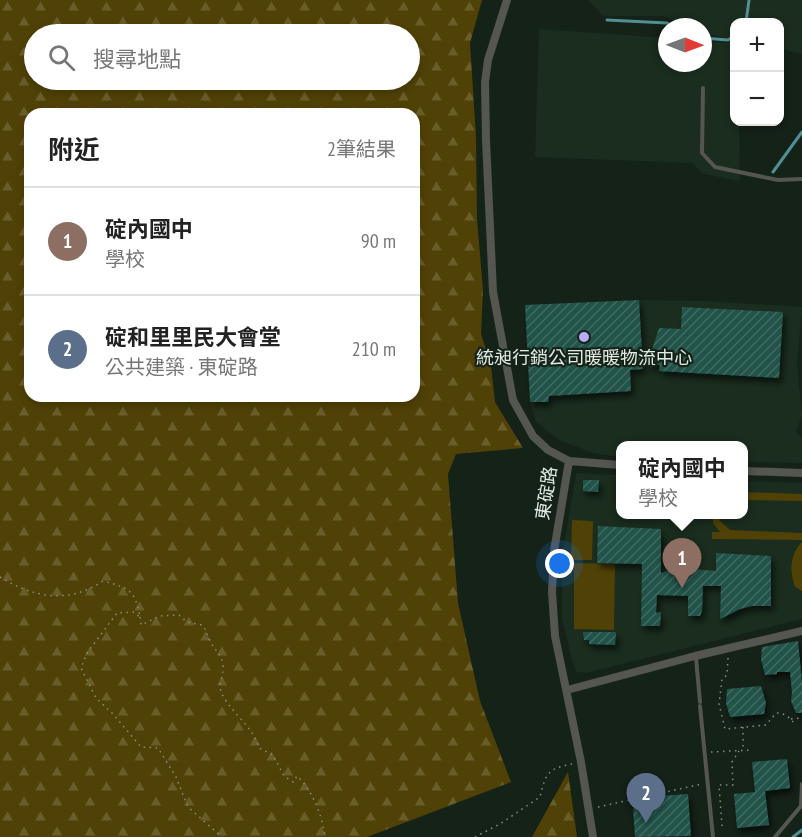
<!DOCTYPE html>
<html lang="zh-TW">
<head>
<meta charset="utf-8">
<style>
  :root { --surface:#fff; --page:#f6f6f6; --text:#222; --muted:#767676; --line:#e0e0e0; --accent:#666082 }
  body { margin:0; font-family:"PT Sans Narrow","Noto Sans TC",sans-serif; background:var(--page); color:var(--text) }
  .controls { position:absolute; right:18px; top:18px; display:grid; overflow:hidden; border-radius:12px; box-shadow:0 3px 9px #0003 }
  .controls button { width:54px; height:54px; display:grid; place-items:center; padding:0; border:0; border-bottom:2px solid var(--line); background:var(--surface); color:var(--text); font:30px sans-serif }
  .compass { position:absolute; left:658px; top:18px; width:54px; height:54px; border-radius:50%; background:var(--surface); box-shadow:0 3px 9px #0003; rotate:91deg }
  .you { position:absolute; left:560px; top:564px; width:21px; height:21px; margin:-15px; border:4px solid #fff; border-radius:50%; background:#1a73e8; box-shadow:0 0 0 9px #1a73e833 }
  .badge { display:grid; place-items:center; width:39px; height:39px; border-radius:50%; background:var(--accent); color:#fff; font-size:20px; font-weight:700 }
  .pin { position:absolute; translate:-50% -50px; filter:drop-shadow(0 2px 3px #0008) }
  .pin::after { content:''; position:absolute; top:32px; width:21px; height:18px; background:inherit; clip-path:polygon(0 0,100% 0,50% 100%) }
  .popup { position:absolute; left:616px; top:441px; width:132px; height:78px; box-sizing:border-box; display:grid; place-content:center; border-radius:12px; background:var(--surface); filter:drop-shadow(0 2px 4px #0005); font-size:20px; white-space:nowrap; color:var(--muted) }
  .popup b { font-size:22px; color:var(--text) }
  .popup::after { content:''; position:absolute; left:50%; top:100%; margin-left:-12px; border:12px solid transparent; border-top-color:var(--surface) }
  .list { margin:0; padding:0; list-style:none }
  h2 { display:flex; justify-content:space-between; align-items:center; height:78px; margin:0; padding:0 24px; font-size:26px }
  h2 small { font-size:20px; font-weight:400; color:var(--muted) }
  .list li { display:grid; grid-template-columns:39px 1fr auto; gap:18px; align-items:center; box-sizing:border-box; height:108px; padding:0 24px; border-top:2px solid var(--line) }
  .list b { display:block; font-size:22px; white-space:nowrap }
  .list p { margin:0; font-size:20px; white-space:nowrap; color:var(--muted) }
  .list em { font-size:20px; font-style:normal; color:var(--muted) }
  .icon { flex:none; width:33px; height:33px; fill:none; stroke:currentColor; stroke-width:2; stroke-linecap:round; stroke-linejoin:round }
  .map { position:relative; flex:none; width:802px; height:837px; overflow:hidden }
  .search { position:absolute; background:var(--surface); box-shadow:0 3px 9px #0003; left:24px; top:24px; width:396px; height:66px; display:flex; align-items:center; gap:15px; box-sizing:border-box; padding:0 21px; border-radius:33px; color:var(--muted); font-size:22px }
  .panel { position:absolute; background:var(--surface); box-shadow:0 3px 9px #0003; left:24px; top:108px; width:396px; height:294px; border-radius:18px }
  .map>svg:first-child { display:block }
</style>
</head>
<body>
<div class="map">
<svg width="802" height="837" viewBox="0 0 802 837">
  <defs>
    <pattern id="forest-firs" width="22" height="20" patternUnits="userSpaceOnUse" patternTransform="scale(1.5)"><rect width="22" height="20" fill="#504106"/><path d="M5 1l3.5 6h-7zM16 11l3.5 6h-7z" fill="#695d2a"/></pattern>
    <pattern id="building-hatch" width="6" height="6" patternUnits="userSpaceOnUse" patternTransform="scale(1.5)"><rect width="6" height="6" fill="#205249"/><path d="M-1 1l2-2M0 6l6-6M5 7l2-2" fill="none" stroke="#406b63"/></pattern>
    <filter id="shadow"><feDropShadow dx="3" dy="5" stdDeviation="3" flood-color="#0009"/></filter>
  </defs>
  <rect width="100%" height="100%" fill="#152218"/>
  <!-- built -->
  <path fill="#1a2d1e" d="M588 0H802V54L780 49V22H734V40L703 33V27H686L665 16H603Z
    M539 29 667 38V63H703V41L734 43V122H739L740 181 704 174 692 163 535 157Z
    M639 300 703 301 802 307 797 364 802 415 796 432 802 438V463L744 462V446H620V457L593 453 559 440 536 422 530 403 548 402 549 396 631 391 630 370 643 369Z
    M576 473 620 475V514H744V481L802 483V619L586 673 577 672 573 664 562 619V557Z"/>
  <!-- forest -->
  <path fill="url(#forest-firs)" fill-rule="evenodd" d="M0 0H482L470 43 476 137 477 219 483 290 481 334 491 366 495 402 523 448 456 454 448 474 458 603 480 701 511 782 367 837H0ZM34 34H410V80H34ZM30 114H414V396H30Z
    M568 772 577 837H532Z"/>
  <!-- garden -->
  <path fill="#504106" d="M744 492 802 494V501L744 500Z
    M713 515H719L720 521 730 530 802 533V540L712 539V532H720L713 523Z
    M572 520 593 521 592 560H571Z
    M802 542V591L795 587C789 571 790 554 802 542Z
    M574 563 615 564 614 630 574 629Z"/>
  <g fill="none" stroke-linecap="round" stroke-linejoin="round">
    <!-- stream -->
    <path stroke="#528f94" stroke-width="3" d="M607 20 667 23 675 27
      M746 22 749 0
      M703 38 728 40 734 36
      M773 172 802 132
      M793 837 802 830"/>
  </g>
  <!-- building -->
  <path fill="url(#building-hatch)" filter="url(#shadow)" d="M639 300 643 369 630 370 631 391 549 396 548 402H530L525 305Z
    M682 307 783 312 779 378 659 371 660 365H647L659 328 681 329Z
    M583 480H599L598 492 583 491Z
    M598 526 661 529V573L677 567 678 571 692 572 694 569 716 571V553L771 556V606H752L740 609 720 619 721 586H703L702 611 700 616H688V596L657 595 656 613 661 612 660 626H641L642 564 597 563Z
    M583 632H616L615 645 589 644V640H584Z
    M798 641 802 682V713H796L791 701 792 692 790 672H777V674L765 675 761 659 762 647Z
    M761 686 766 703 764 714 730 717 726 703 727 689Z
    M787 759 790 788 765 791 769 825 737 828 734 794 755 792 752 762Z
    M688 794 691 836 635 837 633 808 659 806V796Z"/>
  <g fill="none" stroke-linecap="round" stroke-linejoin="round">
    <!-- path -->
    <path stroke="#848f86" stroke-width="1.5" stroke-dasharray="1.5 4.5" stroke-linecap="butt" d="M0 577C34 598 69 604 103 581 129 588 135 590 140 617L133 612 117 613 87 653 81 668 96 698 113 714 141 747 158 748 176 777 188 807 222 837
      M140 617 141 625 160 616 179 615 187 622 202 625C207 631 207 635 210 641 215 651 222 654 223 666 224 676 217 684 222 694 232 714 253 726 259 748L273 755 284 776 293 782 297 776C313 791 322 815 325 837
      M728 658 727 675 722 679 719 704 725 729 766 725 776 713C784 713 788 716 793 722
      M791 719 802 718
      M743 727V750
      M711 752 751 750
      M598 807 702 784
      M722 826 719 785H733L732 762 739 751
      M475 837 500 824 540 797C546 773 547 769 572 764"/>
    <!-- lane -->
    <path stroke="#54564f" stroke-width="4" d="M703 88 702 153 715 167 778 180 802 179
      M696 658 700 702
      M700 706 713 837
      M775 837 801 806 802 784"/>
    <!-- street -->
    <path stroke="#54564f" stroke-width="8" d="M507 0 488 60 485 82 486 140 493 292 513 400 533 436 548 450 569 461 620 465
      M569 461 554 551 552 592 555 636 581 762 593 837
      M744 471 802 473
      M567 690 695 656 802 631"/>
  </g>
  <!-- markers -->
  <circle fill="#b8abf7" stroke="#152218" stroke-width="2" cx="584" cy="337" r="6"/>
  <g text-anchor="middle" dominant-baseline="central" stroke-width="4.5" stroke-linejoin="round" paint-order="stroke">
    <!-- poi labels -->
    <g font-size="18" fill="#e1eae3" stroke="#152218">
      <text x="584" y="357">統昶行銷公司暖暖物流中心</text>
    </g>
    <!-- street labels -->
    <g font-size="18" fill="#e1eae3" stroke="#152218">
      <text transform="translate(546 493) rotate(-81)">東碇路</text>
    </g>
  </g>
</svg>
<div class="controls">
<button>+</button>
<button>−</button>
</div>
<svg class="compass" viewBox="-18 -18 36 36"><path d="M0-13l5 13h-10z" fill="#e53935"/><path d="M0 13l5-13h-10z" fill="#767676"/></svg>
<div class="you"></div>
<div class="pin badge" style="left:682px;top:588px;background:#8d6e63">1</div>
<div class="popup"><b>碇內國中</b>學校</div>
<div class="pin badge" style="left:646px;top:823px;background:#5c6f8a">2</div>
<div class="search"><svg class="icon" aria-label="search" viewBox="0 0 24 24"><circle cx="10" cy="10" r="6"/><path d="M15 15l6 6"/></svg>搜尋地點</div>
<section class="panel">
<h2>附近<small>2筆結果</small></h2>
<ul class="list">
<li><span class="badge" style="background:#8d6e63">1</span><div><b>碇內國中</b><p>學校</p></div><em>90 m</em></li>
<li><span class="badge" style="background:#5c6f8a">2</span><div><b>碇和里里民大會堂</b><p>公共建築 · 東碇路</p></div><em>210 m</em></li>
</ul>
</section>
</div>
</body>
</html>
